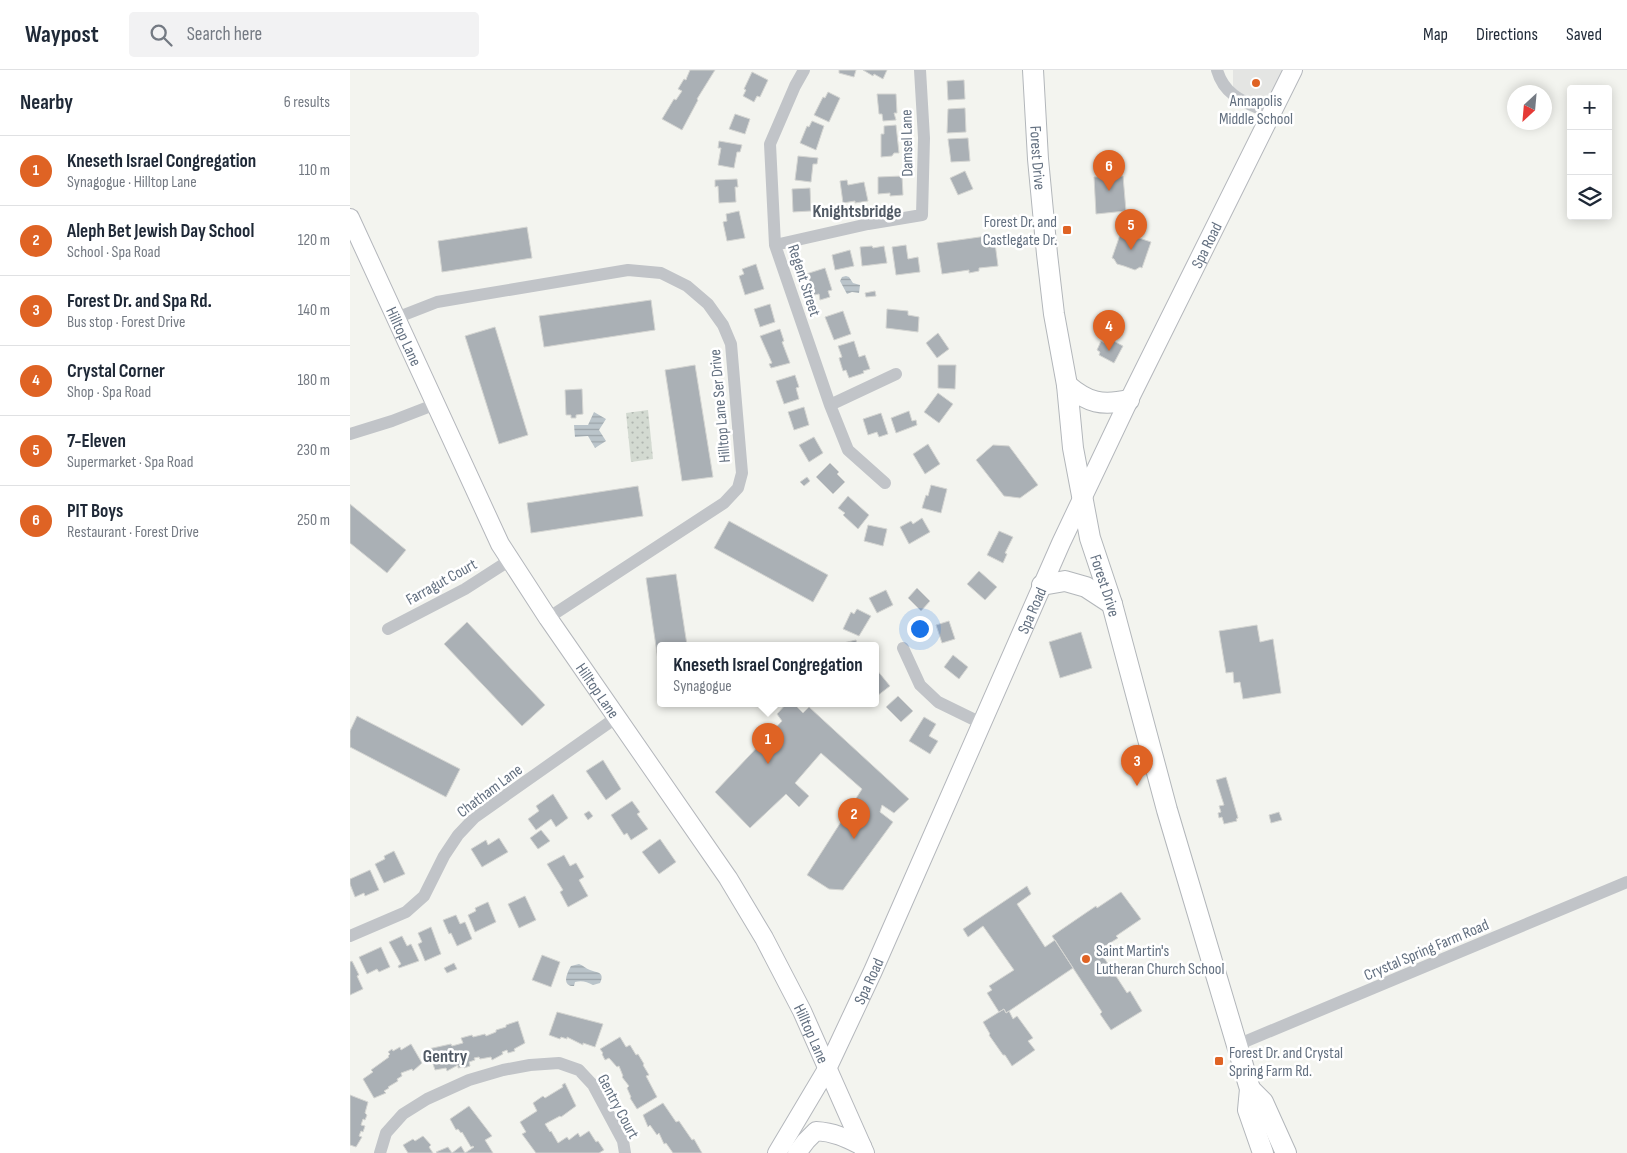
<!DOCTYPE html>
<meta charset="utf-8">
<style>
body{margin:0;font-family:"Sofia Sans Condensed",sans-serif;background:#f2f2f3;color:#1f2937}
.controls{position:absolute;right:15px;top:15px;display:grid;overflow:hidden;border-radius:5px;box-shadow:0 2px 12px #0003}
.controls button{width:45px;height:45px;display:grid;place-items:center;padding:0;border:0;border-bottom:1px solid #e0e1e3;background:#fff;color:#1f2937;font:25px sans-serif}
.compass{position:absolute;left:1157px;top:15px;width:45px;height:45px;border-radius:50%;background:#fff;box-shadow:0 2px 12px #0003;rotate:206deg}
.you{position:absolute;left:569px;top:558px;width:18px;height:18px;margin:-12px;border:4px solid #fff;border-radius:50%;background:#1a73e8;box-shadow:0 0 0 8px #1a73e833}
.badge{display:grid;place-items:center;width:32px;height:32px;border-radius:50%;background:#df6324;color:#fff;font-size:16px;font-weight:700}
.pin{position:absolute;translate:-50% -41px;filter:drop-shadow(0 1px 2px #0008)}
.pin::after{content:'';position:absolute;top:26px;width:18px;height:15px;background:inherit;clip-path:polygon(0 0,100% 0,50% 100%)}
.popup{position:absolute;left:307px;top:572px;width:222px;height:65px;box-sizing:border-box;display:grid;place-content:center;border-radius:5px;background:#fff;filter:drop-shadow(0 1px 4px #0005);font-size:16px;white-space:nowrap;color:#747a83}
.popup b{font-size:19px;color:#1f2937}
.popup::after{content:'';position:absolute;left:50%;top:100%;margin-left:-10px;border:10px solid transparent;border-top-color:#fff}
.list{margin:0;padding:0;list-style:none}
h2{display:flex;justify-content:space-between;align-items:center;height:65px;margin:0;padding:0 20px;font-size:21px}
h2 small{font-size:16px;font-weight:400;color:#747a83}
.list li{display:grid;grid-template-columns:32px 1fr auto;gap:15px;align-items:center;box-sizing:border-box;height:70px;padding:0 20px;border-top:1px solid #e0e1e3}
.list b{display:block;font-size:19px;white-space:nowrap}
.list p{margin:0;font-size:16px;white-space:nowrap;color:#747a83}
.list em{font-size:16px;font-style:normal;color:#747a83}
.icon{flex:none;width:28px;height:28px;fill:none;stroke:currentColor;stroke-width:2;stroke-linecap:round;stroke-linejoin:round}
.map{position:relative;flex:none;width:1277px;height:1083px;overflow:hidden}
header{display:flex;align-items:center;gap:30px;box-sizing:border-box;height:70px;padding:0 25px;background:#fff;border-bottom:1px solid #e0e1e3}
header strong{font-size:24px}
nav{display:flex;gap:28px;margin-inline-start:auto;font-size:18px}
.search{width:350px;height:45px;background:#f2f2f3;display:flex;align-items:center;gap:12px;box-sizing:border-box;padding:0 18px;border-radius:5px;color:#747a83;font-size:19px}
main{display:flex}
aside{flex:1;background:#fff}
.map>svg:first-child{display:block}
</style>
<header>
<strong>Waypost</strong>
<div class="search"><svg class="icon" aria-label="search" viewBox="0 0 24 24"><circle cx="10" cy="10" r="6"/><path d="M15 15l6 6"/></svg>Search here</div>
<nav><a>Map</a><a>Directions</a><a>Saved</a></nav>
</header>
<main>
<aside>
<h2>Nearby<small>6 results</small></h2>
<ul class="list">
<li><span class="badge">1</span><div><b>Kneseth Israel Congregation</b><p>Synagogue · Hilltop Lane</p></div><em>110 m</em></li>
<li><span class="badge">2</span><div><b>Aleph Bet Jewish Day School</b><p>School · Spa Road</p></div><em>120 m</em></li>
<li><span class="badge">3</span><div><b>Forest Dr. and Spa Rd.</b><p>Bus stop · Forest Drive</p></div><em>140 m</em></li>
<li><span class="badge">4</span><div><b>Crystal Corner</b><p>Shop · Spa Road</p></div><em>180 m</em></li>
<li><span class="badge">5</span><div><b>7-Eleven</b><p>Supermarket · Spa Road</p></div><em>230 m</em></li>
<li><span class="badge">6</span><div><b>PIT Boys</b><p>Restaurant · Forest Drive</p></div><em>250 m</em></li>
</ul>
</aside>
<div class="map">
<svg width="1277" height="1083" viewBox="0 0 1277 1083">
<defs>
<pattern id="park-dots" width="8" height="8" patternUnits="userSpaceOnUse" patternTransform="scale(1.25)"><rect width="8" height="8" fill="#d3dad1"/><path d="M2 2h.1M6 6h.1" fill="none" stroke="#afb5af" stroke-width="1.8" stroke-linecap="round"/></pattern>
<pattern id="water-rules" width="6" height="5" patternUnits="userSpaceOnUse" patternTransform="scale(1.25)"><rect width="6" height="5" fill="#bac4ca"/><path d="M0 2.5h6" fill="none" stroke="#9ba4a9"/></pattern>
</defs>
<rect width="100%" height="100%" fill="#f3f4ef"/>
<path fill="#e4e5e3" d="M883 0H937L916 39 883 27Z"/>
<path fill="url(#park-dots)" d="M298 340 303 389 281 392 276 343Z"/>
<path fill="url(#water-rules)" d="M496 206 499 207 503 213 510 215 509 223 502 222 497 224 490 211 492 207Z
M244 342 256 349 249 360 256 371 245 378 238 366 225 367 224 355H238Z
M229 894C233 895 236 899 240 900 248 903 255 902 250 913L243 915C237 912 232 910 225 912L224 916C211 916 217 903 221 896Z"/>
<path fill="#aab0b5" stroke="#d4d5d2" d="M340 0H365L347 29 348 30 332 60 312 49 324 29 326 30 332 21 328 19 334 9 336 10 337 7Z
M489 0H506L504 7 489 3Z
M513 0H537L533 9 524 4 523 6Z
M402 2 418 10 410 27 407 26 404 32 393 26 396 20 394 19Z
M614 10 615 29 598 30 597 11Z
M478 22 490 28 479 52 464 45 473 27 475 28Z
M527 24H546L547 43H544L546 50 533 51 532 44H529Z
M615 38 616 62 597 63 598 39Z
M385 44 400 49 395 64 379 59Z
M462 51 474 56 466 80 450 73 457 56 459 57Z
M546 55 549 83H544L542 86 531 87V64H534V56Z
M618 68 620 91 601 92 598 69Z
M369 71 392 75 390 82H387L384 98 368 95 371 78H368Z
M448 86 468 88 467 94H463L461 112 445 110Z
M615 101 623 119 608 125 600 108Z
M552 106 553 125 540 126V123L528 124V107Z
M773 106 776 141 746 144 744 107Z
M387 109 388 117H385L386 132 369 133 368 116 365 117V110Z
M497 110 498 115 514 112 518 131 505 133V131L493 133 490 111Z
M460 118 461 141 443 142 442 119Z
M389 141 395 168 377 171 373 152 377 151 376 144Z
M177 157 182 188 92 202 88 171Z
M771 162 801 172 792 198 790 197 785 200 774 196 767 194 764 189 762 188Z
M644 165 648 196 629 198V201L619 203V200L592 204 587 173Z
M556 175 558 189 568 187 570 202 546 205 542 177Z
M522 176 523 178 534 176 537 193 512 196 510 177Z
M500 180 504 196 485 200 482 185Z
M406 194 414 219 395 225 389 206 394 204 392 199Z
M475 198 482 220 478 221 480 227 470 230 469 224 464 225 456 204Z
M525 221 526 226 516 227 515 223Z
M301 230 305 260 194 277 189 246Z
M420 234 425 252 410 257 404 239Z
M537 239 558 241V245L569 247 568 262 536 258Z
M493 241 501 264 484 270 475 247Z
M145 257 178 365 149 374 115 266Z
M430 259 434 271 432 272 440 293 421 298 419 294 422 293 410 266Z
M588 263 599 279 587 288 576 273Z
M758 268 773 276 764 293 749 285 750 282 747 280 751 271 755 273Z
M504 271 509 287 515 285 520 299 513 301 514 303 499 308 496 300 493 301 489 288 492 287 488 276Z
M345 295 363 407 332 411 315 300Z
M588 295H606L605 319 588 318Z
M445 305 449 317 446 318 449 329 434 334 426 311Z
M232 319 233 344 226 345V348H221V345H216L215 320Z
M588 323 603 334 589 353 574 342Z
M454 337 459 355 444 360 438 342Z
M559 341 562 351 566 350 567 355 546 363 541 348Z
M531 343 538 364 529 367 527 362 518 365 513 349Z
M464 367 473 383 459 392 449 375Z
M578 374 590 394 575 404 563 384Z
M643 375 659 376 688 415 670 428 654 426 626 390Z
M480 393 489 402 487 404 495 412 483 424 466 407Z
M457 407 460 411 454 416 450 412Z
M581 415 597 419 591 443 572 438 576 425 578 426Z
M288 416 293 446 181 463 177 433Z
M498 426 519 445 508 459 493 445 495 443 488 438Z
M0 434 56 480 37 503 0 473Z
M572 448 580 462 559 474 550 457 561 451 563 454Z
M379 451 478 505 463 532 364 478Z
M518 455 537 459 533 476 514 471Z
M649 461 663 467 655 483 657 484 653 493 637 485Z
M629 501 647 517 635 530 617 514Z
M326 504 337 575H310V604L296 508Z
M567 518 580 531 571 541 558 528Z
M536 520 543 535 527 543 519 528Z
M507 539 521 546 509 566 493 559 501 542 504 544Z
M599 551 605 569 592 573 586 555Z
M117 552 195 635 172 656 94 574Z
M907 555 910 572 923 569 931 623 893 629 890 612 884 613 883 602 876 603 869 561Z
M731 562 742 598 710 608 699 572Z
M506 570 507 575H489V574Z
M603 585 618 597 609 609 594 597Z
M526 599 540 616 527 626 526 624Z
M548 626 563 641 551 652 536 637Z
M437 633H443L453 643 459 637 559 729 544 743 532 735 530 742 543 752 493 820 479 819 457 805 512 719 471 683 445 713 459 726 449 737 436 724 400 758 365 722 432 651 427 644Z
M7 646 110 699 96 727 0 677V661Z
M574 647 586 654 579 666 588 671 580 684 559 671Z
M253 690 271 719 256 730 236 701Z
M876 707 888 748 886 749 887 751 874 754 872 747 869 748 868 743 871 742 869 736 874 735 866 710Z
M203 724 218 748 206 757 201 749 186 760 178 749 189 741 186 736Z
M282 731 290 742 287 744 298 759 281 770 277 763 274 765 261 745Z
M239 741 243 746 238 750 234 744Z
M929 742 932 750 921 753 919 745Z
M191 760 200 771 188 779 180 768Z
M149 768 158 782 132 797 121 779 136 770 138 775Z
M310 769 326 792 309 804 292 782Z
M44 781 55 804 34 813 25 794 35 789 34 786Z
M214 785 220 796 226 793 234 807 229 810 238 826 218 837 210 822 213 820 197 794Z
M20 800 29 820 15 826 14 823 5 827 0 814V809Z
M677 816 681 824 667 834 695 877 705 870 723 898 656 943 654 939 649 942 637 923 642 920 639 916 664 900 633 856 618 867 613 859Z
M771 822 791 849 766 866 768 868 749 880 777 923 780 921 792 941 761 960 750 944 752 942 702 866 746 836 747 838Z
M175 826 186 850 169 858 158 834Z
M138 832 146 852 125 862 118 845 126 841 125 838Z
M106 845 110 854 115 852 122 869 107 876 101 863 99 864 93 850Z
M81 857 91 884 75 891 68 874 72 872 68 863Z
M52 866 57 876 61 874 69 891 49 898 48 896 51 894 39 872Z
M31 877 40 897 29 902 27 899 17 904 9 887Z
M192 885 210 892 201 917 182 910Z
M2 891 9 905 7 906 13 919 0 925V892Z
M104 893 107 899 97 903 94 898Z
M654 939 656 943 659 941 663 949 667 946 683 968 678 971 685 980 662 996 655 985H653L639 965 640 964 633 952Z
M207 942 253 954 245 977 233 973V975L217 967V969L211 967 210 969 199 965Z
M168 951 175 973 164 979 165 981 158 983 157 980 152 982 153 984 142 990 141 987 130 989 129 987 124 988 125 990 119 992 120 996 114 998V997L108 998V995L97 1001 96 998 85 1000 78 979 101 974 102 976 113 973 111 968 122 965 123 967 135 964 136 966 146 962V960L156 957V955Z
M270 967 276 977 280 975 286 985 288 984 294 994 293 995 299 1005 296 1006 307 1027 287 1039 280 1028 281 1027 277 1018 279 1016 272 1007 273 1006 269 996 267 997 259 988 255 990 252 984 253 983 250 979Z
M61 974 72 993 63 1001 62 999 51 1003 52 1006 47 1009 48 1011 38 1017 39 1018 34 1021 36 1023 24 1028 13 1009 23 1002 21 1000 39 987 38 986 40 984 38 982 42 979 43 981 50 977 51 980Z
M215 1013 226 1036 211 1047 210 1046 195 1054 200 1062 201 1061 208 1073 217 1067 219 1070 228 1063 230 1067 239 1061 246 1072 248 1071 254 1080 249 1083H186L172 1064 176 1062 170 1052 187 1041 183 1033 193 1026 195 1028 213 1017 212 1015Z
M0 1025 18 1032 15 1043 17 1045 15 1050 13 1049 11 1055 15 1056 13 1062 11 1061 9 1066 12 1067 6 1077 0 1075Z
M313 1033 326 1052 329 1051 342 1070 344 1069 352 1083H323L316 1073 314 1074 309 1063 307 1065 300 1055 298 1057 293 1045Z
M119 1036 142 1066 135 1070 143 1083H102L111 1076 115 1083 124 1077 123 1076 121 1077 112 1062 111 1063 108 1059 106 1060 100 1049Z
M73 1066 81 1075 79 1077 83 1083H58L53 1075 63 1069 65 1071Z
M98 1077 102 1083H87L86 1082Z"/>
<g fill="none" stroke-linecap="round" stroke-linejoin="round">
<defs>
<g id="secondary">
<path id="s1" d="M0 148 150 474 198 548 378 808 414 868 452 941 515 1083"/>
<path id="s2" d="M427 1083 477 999 523 901 711 473 779 330 943 0"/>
<path d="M447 1083 456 1071 466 1061C484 1062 496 1068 512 1076"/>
</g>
<g id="primary">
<path id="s3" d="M683 0 688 89 697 184 704 244 717 315 723 378 740 468 762 534 817 740 900 1019 898 1040 913 1083"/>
<path d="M717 315C738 333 752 336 779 330"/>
<path d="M692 515 715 511 736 517 762 534"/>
<path d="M900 1019 913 1032 936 1083"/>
</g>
</defs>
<use href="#secondary" stroke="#b4b7bc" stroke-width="20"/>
<use href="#primary" stroke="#b2b6ba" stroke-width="22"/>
<path stroke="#c1c4c8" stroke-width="12" d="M454 0 445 16 420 74 425 175 480 335 498 380 535 413
M867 0C875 28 898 33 921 44
M425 175 518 154 572 145 574 68 570 0
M46 248 87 232 278 200 311 203 337 216 358 234 373 255 381 274 392 403 388 418 374 433 198 548
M480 335 546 304
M0 364 42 351 86 334
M38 559 115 519 160 490
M553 578 570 615 588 632 631 653
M0 866 56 842 74 826 94 786 108 765 125 747 267 647
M887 975 1277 812
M30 1083 36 1063 53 1044 77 1029 119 1010 153 1000 180 995 209 993 229 1000 243 1015 273 1071 275 1083"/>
<use href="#secondary" stroke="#fff" stroke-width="18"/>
<use href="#primary" stroke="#fff" stroke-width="20"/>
</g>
<g fill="#df6324" stroke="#fff" stroke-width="2">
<circle cx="906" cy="13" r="5"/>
<rect x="712" y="155" width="10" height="10" rx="2.5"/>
<circle cx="736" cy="889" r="5"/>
<rect x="864" y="986" width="10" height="10" rx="2.5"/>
</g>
<g text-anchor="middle" stroke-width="5" stroke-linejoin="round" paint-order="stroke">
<g font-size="16" fill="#637080" stroke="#fff" text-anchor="start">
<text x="906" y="36" text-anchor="middle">Annapolis<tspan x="906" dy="18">Middle School</tspan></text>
<text x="707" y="157" text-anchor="end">Forest Dr. and<tspan x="707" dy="18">Castlegate Dr.</tspan></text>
<text x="746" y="886">Saint Martin's<tspan x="746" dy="18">Lutheran Church School</tspan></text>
<text x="879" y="988">Forest Dr. and Crystal<tspan x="879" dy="18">Spring Farm Rd.</tspan></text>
</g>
<g font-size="16" fill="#637080" stroke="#fff">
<text transform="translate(556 73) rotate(-91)" y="6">Damsel Lane</text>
<text dy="6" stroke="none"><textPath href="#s3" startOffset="88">Forest Drive</textPath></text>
<text dy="6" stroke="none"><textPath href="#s2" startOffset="1005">Spa Road</textPath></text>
<text transform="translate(455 210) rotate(72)" y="6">Regent Street</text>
<text dy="6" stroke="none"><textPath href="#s1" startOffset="130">Hilltop Lane</textPath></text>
<text transform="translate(369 336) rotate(-95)" y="6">Hilltop Lane Ser Drive</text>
<text transform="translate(91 511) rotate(-29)" y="6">Farragut Court</text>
<text dy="6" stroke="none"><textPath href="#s3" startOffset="522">Forest Drive</textPath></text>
<text dy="6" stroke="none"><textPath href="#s2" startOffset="600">Spa Road</textPath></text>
<text dy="6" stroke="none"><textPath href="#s1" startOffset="535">Hilltop Lane</textPath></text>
<text transform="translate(139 720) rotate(-37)" y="6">Chatham Lane</text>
<text transform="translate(1076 879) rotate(-23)" y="6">Crystal Spring Farm Road</text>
<text dy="6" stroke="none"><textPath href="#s2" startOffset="195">Spa Road</textPath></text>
<text dy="6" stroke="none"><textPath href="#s1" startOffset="940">Hilltop Lane</textPath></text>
<text transform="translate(269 1036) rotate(62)" y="6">Gentry Court</text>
</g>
<g font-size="18" font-weight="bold" fill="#515a65" stroke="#fff">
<text x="507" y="147">Knightsbridge</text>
<text x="95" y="992">Gentry</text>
</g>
</g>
</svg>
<div class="controls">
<button>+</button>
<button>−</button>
<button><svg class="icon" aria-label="layers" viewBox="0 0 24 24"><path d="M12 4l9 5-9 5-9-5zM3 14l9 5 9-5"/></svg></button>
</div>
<svg class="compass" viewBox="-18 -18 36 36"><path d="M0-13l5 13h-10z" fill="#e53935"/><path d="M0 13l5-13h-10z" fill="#747a83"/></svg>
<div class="you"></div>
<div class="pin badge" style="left:418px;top:694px">1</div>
<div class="popup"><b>Kneseth Israel Congregation</b>Synagogue</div>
<div class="pin badge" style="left:504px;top:769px">2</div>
<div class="pin badge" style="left:787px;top:716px">3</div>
<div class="pin badge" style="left:759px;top:281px">4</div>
<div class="pin badge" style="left:781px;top:180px">5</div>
<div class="pin badge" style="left:759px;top:121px">6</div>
</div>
</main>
